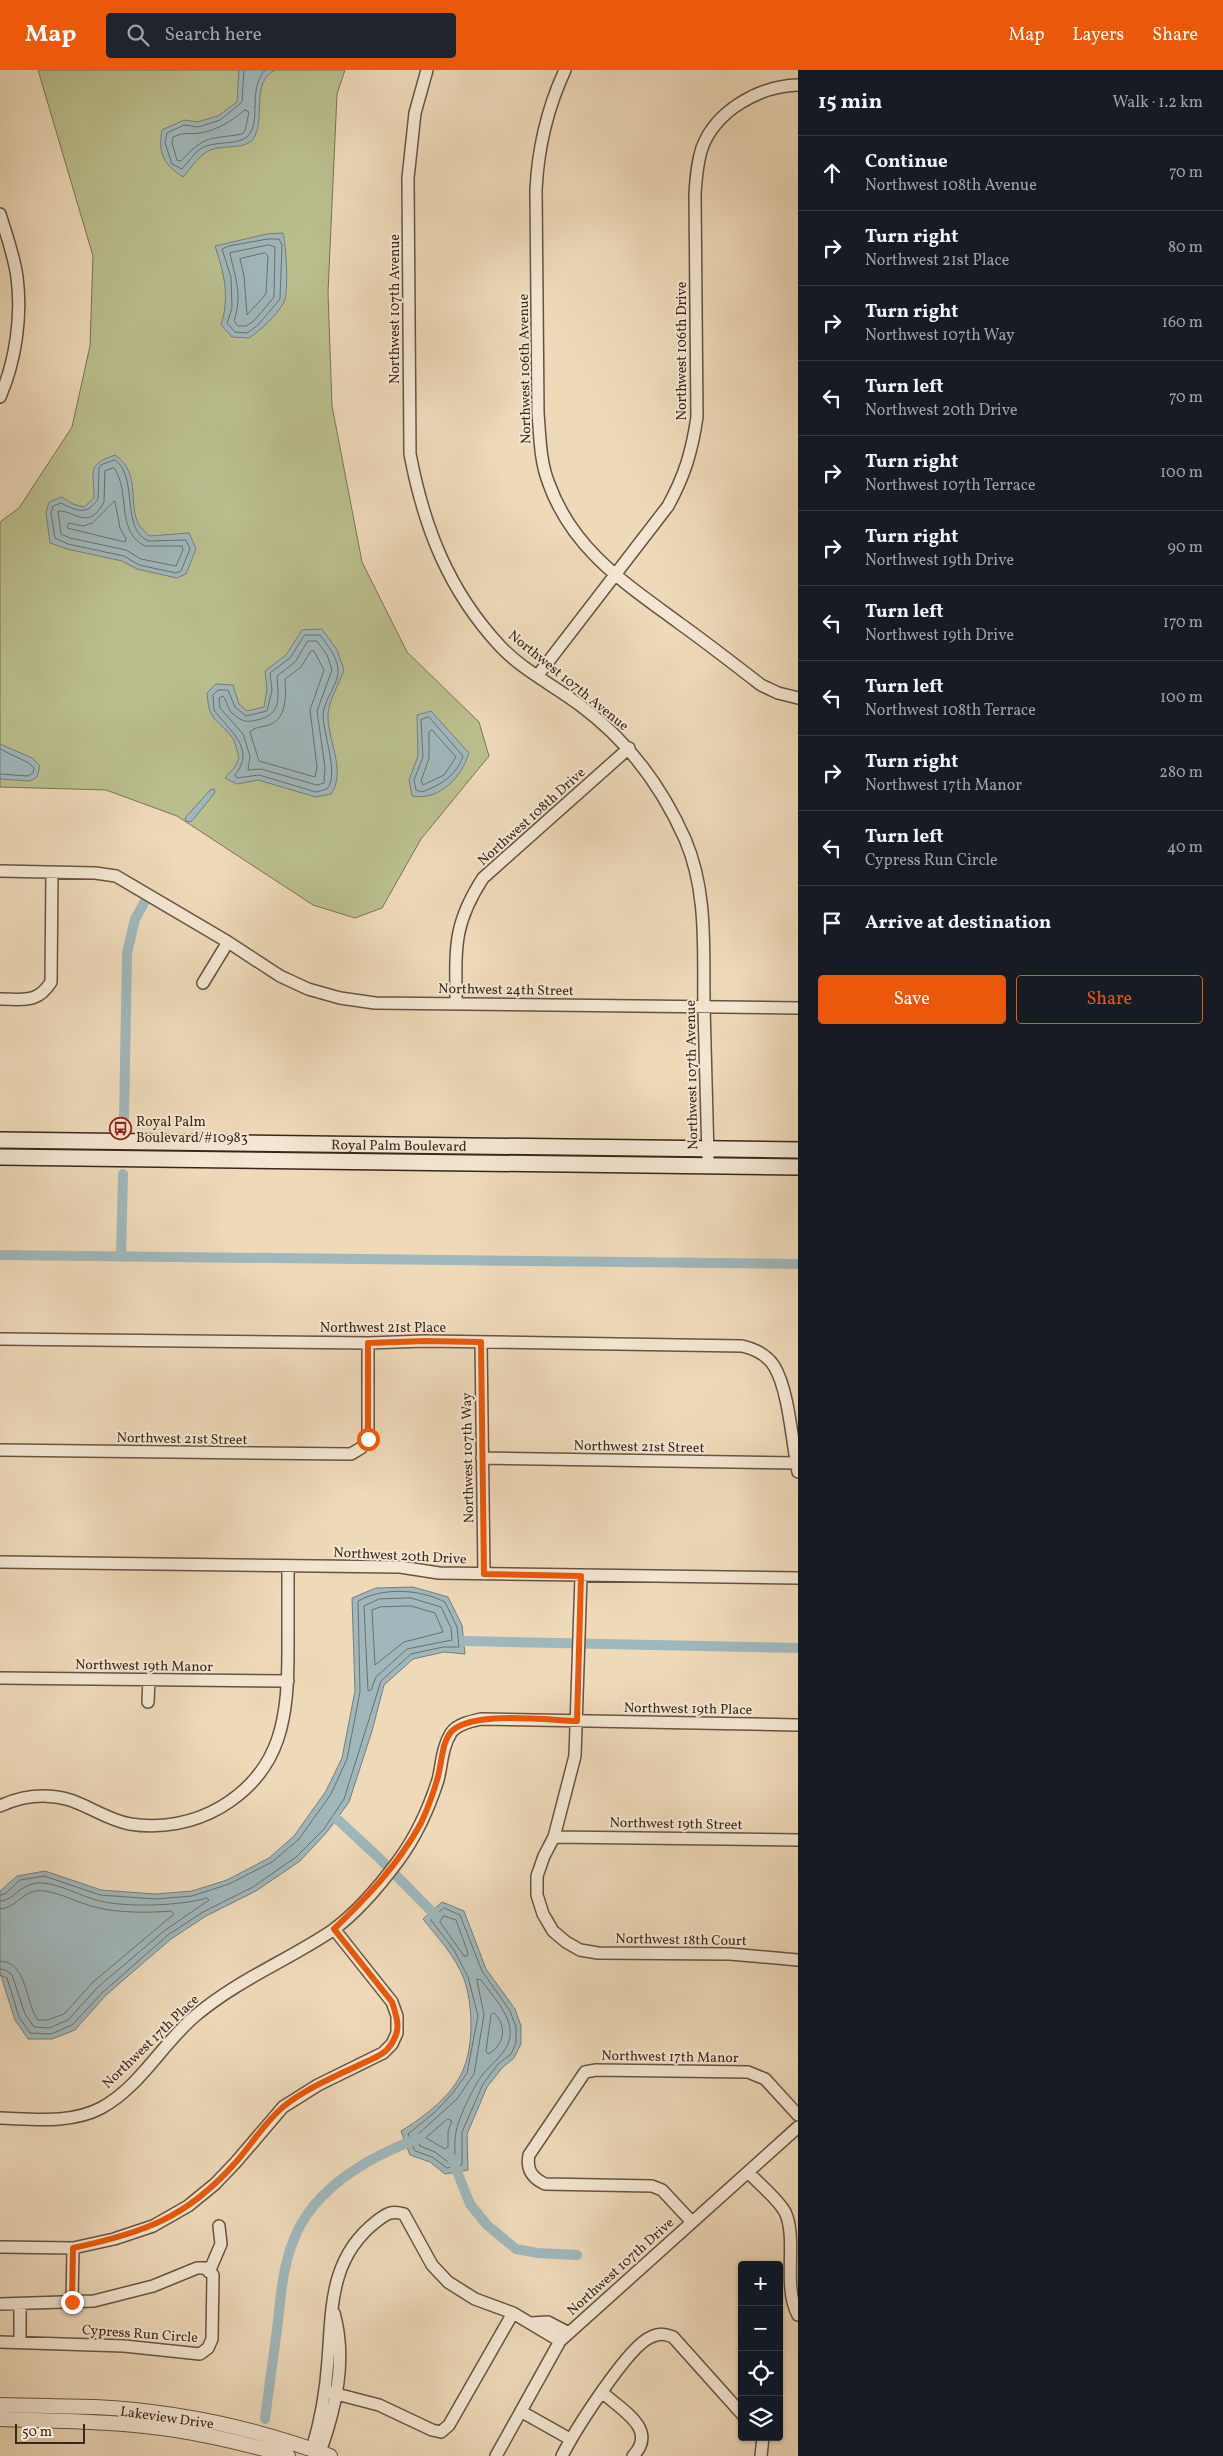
<!DOCTYPE html>
<meta charset="utf-8">
<style>
body{margin:0;font-family:Vollkorn,serif;background:#20242c;color:#f1f3f6}
.controls{position:absolute;right:15px;bottom:15px;display:grid;overflow:hidden;border-radius:5px;box-shadow:0 1px 4px #0004}
.controls button{width:45px;height:45px;display:grid;place-items:center;padding:0;border:0;border-bottom:1px solid #363941;background:#171b24;color:#f1f3f6;font:25px sans-serif}
.scale{position:absolute;left:15px;bottom:12px;width:70px;box-sizing:border-box;padding-left:5px;border:2px solid #39271b;border-top:0;font-size:14px;line-height:18px;white-space:nowrap;color:#39271b;-webkit-text-stroke:4px #f4e6d2;paint-order:stroke}
.stop{position:absolute;width:15px;height:15px;margin:-11px;border:4px solid #ea580c;border-radius:50%;background:#fff}
.stop.end{background:#ea580c;border-color:#fff;box-shadow:0 1px 5px #0008}
.list{margin:0;padding:0;list-style:none}
h2{display:flex;justify-content:space-between;align-items:center;height:65px;margin:0;padding:0 20px;font-size:21px}
h2 small{font-size:16px;font-weight:400;color:#9ea1a6}
.list li{display:grid;grid-template-columns:32px 1fr auto;gap:15px;align-items:center;box-sizing:border-box;height:75px;padding:0 20px;border-top:1px solid #363941}
.list b{display:block;font-size:19px;white-space:nowrap}
.list p{margin:0;font-size:16px;white-space:nowrap;color:#9ea1a6}
.list em{font-size:16px;font-style:normal;color:#9ea1a6}
.actions{display:flex;gap:10px;padding:15px 20px}
.actions a{flex:1;padding:11px 0;border:1px solid #ea580c;border-radius:5px;text-align:center;font-size:18px;color:#ea580c}
.actions .main{background:#ea580c;color:#fff}
.icon{flex:none;width:28px;height:28px;fill:none;stroke:currentColor;stroke-width:2;stroke-linecap:round;stroke-linejoin:round}
.map{position:relative;flex:none;width:798px;height:2386px;overflow:hidden}
header{display:flex;align-items:center;gap:30px;box-sizing:border-box;height:70px;padding:0 25px;background:#ea580c;color:#fff}
header strong{font-size:24px}
nav{display:flex;gap:28px;margin-inline-start:auto;font-size:18px}
.search{width:350px;height:45px;background:#20242c;display:flex;align-items:center;gap:12px;box-sizing:border-box;padding:0 18px;border-radius:5px;color:#9ea1a6;font-size:19px}
main{display:flex}
aside{flex:1;background:#171b24}
.map>svg:first-child{display:block}
</style>
<header>
<strong>Map</strong>
<div class="search"><svg class="icon" aria-label="search" viewBox="0 0 24 24"><circle cx="10" cy="10" r="6"/><path d="M15 15l6 6"/></svg>Search here</div>
<nav><a>Map</a><a>Layers</a><a>Share</a></nav>
</header>
<main>
<div class="map">
<svg width="798" height="2386" viewBox="0 0 798 2386">
<rect width="100%" height="100%" fill="#eed9b9"/>
<filter id="stains"><feTurbulence type="fractalNoise" baseFrequency=".004" numOctaves="4"/><feColorMatrix values="0 0 0 0 .2 0 0 0 0 .09 0 0 0 0 .02 0 0 0 .5 -.17"/></filter>
<radialGradient id="worn" r=".72"><stop offset=".6" stop-color="#630" stop-opacity="0"/><stop offset="1" stop-color="#630" stop-opacity=".3"/></radialGradient>
<path fill="#bbbf8e" stroke="#7a7354" d="M38 0H345L337 24 328 223 332 336 362 492 407 582 479 652 489 686 421 769 382 838 355 848 313 835 177 746 106 720 0 717V452L19 438 72 357 90 276 93 186Z"/>
<path fill="#a0b7bb" stroke="#777d7b" d="M239 0H275C251 13 265 43 255 66 249 80 226 75 213 79 200 83 192 97 183 107 163 94 158 83 162 60L184 50 197 52 218 46 237 32Z
M283 163C286 174 289 223 284 232 277 245 261 260 249 268L232 267 221 255C230 226 224 203 215 176L267 164Z
M115 385C141 403 128 431 138 453 140 458 146 462 149 466L189 463 196 479 186 504 177 508 137 499 122 491 67 479 50 473 46 443 49 432 62 427 73 434 84 437 94 428C94 400 86 395 115 385Z
M322 559 337 580 344 600C339 614 329 630 328 644 327 670 347 701 331 724L316 727 258 710 237 714 225 708 235 697 239 688C237 682 236 671 231 666 215 647 209 651 207 623L216 614 233 615 239 634 247 641 264 637 267 619 265 601 286 585 302 560Z
M431 641 469 683C461 708 439 731 412 726L409 710 418 686 417 645Z
M0 674 32 688 40 696 37 707 30 711 0 709Z
M214 719 215 722 213 725 192 751 187 752 185 748 210 720Z
M413 1517 448 1527 462 1555 465 1584 444 1582 413 1589 384 1615 372 1661 349 1732 327 1762 300 1791 256 1821 206 1846 171 1869 106 1925 75 1960 52 1969H28L15 1950 0 1903V1821L17 1806 45 1801 101 1820 155 1824 192 1821 227 1810 269 1788 294 1766 326 1721 342 1688 355 1621 352 1528 376 1518Z
M442 1832 464 1841 486 1899 515 1939 521 1956V1974L514 1988 502 1998 487 2017 467 2064 468 2100 445 2104 430 2092 410 2085 401 2061C424 2047 453 2025 463 2000 474 1975 473 1934 464 1909 456 1887 438 1868 423 1849Z"/>
<g fill="none" stroke-linecap="round" stroke-linejoin="round">
<path stroke="#6c6f6b" stroke-width="1" d="M244 0 242 32 220 50 198 57 184 55 167 63 165 73 172 94 182 99C188 93 193 84 200 79 213 70 239 76 248 66 262 51 247 20 265 0
M245 40 249 42 245 61 242 64C208 70 206 64 181 91L177 90 172 73 173 67C187 61 188 65 200 63 218 60 231 51 245 40Z
M268 169H279L282 175 280 229 258 255 247 263 235 262 227 253 232 238 231 207 222 179 229 176Z
M269 175 275 177 274 227 254 251 246 256H238L234 251C243 223 235 209 230 183Z
M265 183 268 186 266 224 247 245 244 206 240 189Z
M115 390C139 406 120 461 149 471L186 470 190 479 181 501 176 503 139 495 124 486 68 474 55 468 51 443 53 436 61 433C76 441 87 446 98 429L99 398 101 395Z
M114 398C131 421 115 461 145 476H182L183 480 176 496 141 489 126 480 70 468 61 464 58 441C75 440 88 462 104 432L105 401Z
M115 431 120 458 126 469 125 472 67 458 69 453 83 456 92 453Z
M305 565H320C327 575 337 586 338 599 340 613 322 631 323 647 324 665 339 706 327 719L316 722 259 705 237 708 235 705C257 678 228 660 214 640L213 625 218 620H228L235 637 246 646 267 641 272 620 270 603 290 588Z
M308 571H317L327 585 332 600 317 641 325 697 324 713 317 715 261 699 248 700 250 686 243 664 220 638 219 628 223 626C227 631 227 638 232 643 241 651 246 653 257 650 283 644 278 627 277 606L295 592Z
M311 581H314L324 600 310 640 317 697 315 707 259 691 250 662C255 657 262 657 269 655 287 649 286 625 285 609L301 597Z
M429 647 463 686C457 705 441 715 422 722L416 720 414 710 423 687 421 650Z
M432 660 456 687 444 705 423 715 421 711 429 688V662Z
M0 679 29 693 34 698 33 703 28 706 0 704
M411 1528 441 1537 451 1558 452 1570 407 1579 376 1607 371 1620 368 1621 364 1536 379 1529Z
M411 1536 435 1543 443 1562 404 1572 375 1595 372 1540 380 1537Z
M0 1825 5 1824 20 1810 44 1806 100 1825 155 1829 192 1826 229 1814 272 1792 299 1769 331 1724 347 1689 360 1622 358 1531C384 1517 419 1519 445 1532L457 1557 459 1577H443L411 1584 381 1611 344 1729 324 1759 296 1787 253 1817 203 1842 168 1865 103 1922 72 1955 51 1964 30 1963 19 1947 7 1908 0 1905
M0 1831C15 1831 20 1811 44 1813 61 1815 79 1825 96 1830 123 1838 180 1836 207 1828L209 1830 164 1861 98 1917 68 1950 49 1958 34 1957 25 1944 12 1905 6 1900 0 1899
M444 1838 460 1845 482 1901 510 1941 516 1957V1973L511 1984 498 1994 483 2014 462 2062V2095L447 2098 432 2087 415 2081 408 2064 435 2042 452 2024 467 2003 478 1946 468 1907 454 1880 431 1850Z
M0 1839C18 1838 23 1818 44 1821 61 1823 78 1833 95 1837 116 1843 149 1843 171 1841L174 1844 93 1912 64 1944 48 1950H38C25 1933 28 1892 0 1891
M444 1846 456 1850 468 1883 467 1886H464L440 1852Z
M477 1909 481 1910C491 1924 508 1941 510 1959 513 1983 487 1994 477 2013 470 2025 458 2049 456 2062 454 2071 455 2081 455 2090L448 2092 435 2082 420 2076 416 2066 457 2029 474 2004 484 1945Z
M494 1943C508 1956 504 1976 488 1984L486 1981 491 1945Z
M448 2049 452 2051 448 2061V2077L445 2079 426 2068Z"/>
<path stroke="#a0b7bb" stroke-width="10" d="M124 1048 127 883 135 849 144 833
M0 1185 798 1194
M121 1187 123 1104
M464 1571 798 1578
M337 1749 378 1787 436 1846
M452 2089 470 2134 487 2155 516 2179 538 2183 577 2185
M265 2349C269 2317 274 2284 278 2251 281 2223 283 2196 294 2169 314 2118 369 2087 417 2069"/>
<defs>
<path id="minor" d="M427 0 415 43 408 108 410 384C424 457 448 520 500 576 522 600 555 616 581 636 628 671 661 715 685 769 708 822 703 880 704 937 705 987 707 1037 708 1087
M565 0C547 39 538 77 536 120L538 343C540 367 540 392 549 414 573 480 625 513 679 553 707 573 734 594 761 615L778 623 798 628
M0 144C6 164 14 185 17 207 22 246 16 290 0 327
M538 605 668 436C685 405 692 381 697 347L695 124C696 108 697 93 702 78 716 40 760 16 798 15
M0 801 95 803 116 806 228 872 280 906 308 919 340 928 375 933 798 938
M203 913 228 872
M0 929C23 929 37 934 51 912L52 802
M456 933C456 879 452 856 483 808L629 678
M0 1269 368 1273 425 1271 742 1276C755 1279 767 1285 774 1296 789 1320 792 1373 798 1402
M481 1272 484 1504
M0 1380 351 1384 361 1378 368 1369V1273
M482 1388 796 1393
M0 1492 400 1497 439 1503 798 1508
M581 1506 575 1686 554 1767 544 1786 537 1806V1825L543 1844 553 1861 566 1872 580 1880 598 1883 730 1884 798 1890
M0 1608 288 1611
M148 1632 149 1610
M0 1736C22 1726 46 1723 70 1730 91 1737 108 1750 130 1754 161 1759 194 1753 221 1737 283 1700 288 1645 288 1579 288 1551 288 1524 288 1496
M554 1767 798 1770
M0 2048C33 2049 71 2054 101 2038 140 2017 162 1974 195 1946 239 1909 287 1891 333 1860 356 1843 381 1814 398 1791 415 1768 429 1738 438 1710 442 1694 442 1677 451 1663 457 1654 472 1651 481 1649L798 1655
M748 2102C760 2115 777 2128 785 2142 798 2169 782 2216 798 2245
M691 2151 662 2120 652 2116 545 2114C532 2108 526 2100 529 2085L585 2002 596 2000 748 2002 765 2009 798 2045
M0 2177 73 2178 114 2169 153 2156 188 2136 215 2114 236 2092 283 2037 318 2015 383 1983 392 1974 397 1963V1946L392 1932 334 1859
M209 2202 221 2174 219 2156
M72 2232 73 2178
M0 2234 94 2231 153 2216 197 2198H205L213 2205 212 2269 208 2278 200 2284 124 2276 0 2272
M20 2234V2272
M531 2253 548 2252 569 2263
M325 2321 379 2335 432 2360 441 2362 449 2355 513 2243
M602 2322C621 2340 659 2359 633 2386
M522 2342 570 2369
M312 2379C321 2350 326 2320 328 2290 332 2236 330 2187 377 2151 386 2144 391 2140 404 2144L432 2195 448 2212 475 2229 513 2243 560 2271
M320 2382C336 2338 347 2289 334 2243
M496 2386 560 2271 798 2057
M562 2386C574 2362 628 2276 651 2267 660 2263 665 2264 673 2267L742 2344
M761 2386 763 2367"/>
<path id="tertiary" d="M0 2335C32 2336 64 2336 95 2337 175 2341 255 2358 330 2386
M0 2349C59 2351 118 2351 176 2360 214 2366 251 2375 288 2386"/>
<g id="secondary">
<path id="s1" d="M0 1070 798 1080"/>
<path d="M0 1087 798 1097"/>
</g>
</defs>
<use href="#minor" stroke="#665442" stroke-width="14"/>
<use href="#tertiary" stroke="#665442" stroke-width="16"/>
<use href="#secondary" stroke="#39271b" stroke-width="18"/>
<use href="#minor" stroke="#f4e6d2" stroke-width="11"/>
<use href="#tertiary" stroke="#f4e6d2" stroke-width="14"/>
<use href="#secondary" stroke="#f4e6d2" stroke-width="15"/>
</g>
<g fill="none" stroke-linecap="round" stroke-linejoin="round">
<path stroke="#ea580c" stroke-width="6" d="M72 2232 73 2178C143 2163 187 2148 236 2092 252 2074 265 2052 283 2037 305 2019 334 2007 359 1995 367 1991 376 1988 383 1983 389 1979 393 1972 396 1965 400 1954 395 1942 392 1932L334 1859C368 1826 398 1795 421 1753 427 1740 433 1724 437 1710 442 1696 441 1670 453 1660 476 1641 547 1650 577 1651L581 1506 484 1504 481 1272 425 1271 368 1273V1369"/>
</g>
<defs>
<symbol id="bus-ring" viewBox="-11 -11 22 22"><circle r="9.5" fill="#f4e6d2" stroke="#8f2418" stroke-width="1.5"/><path d="M-5-6H5V4H4V6H2V4H-2V6H-4V4H-5ZM-3.5-4V0h7V-4ZM-3.5 1.2v1.5H-2V1.2ZM2 1.2v1.5H3.5V1.2Z" fill="#8f2418"/></symbol>
</defs>
<g fill-rule="evenodd">
<use href="#bus-ring" x="108" y="1046" width="25" height="25"/>
</g>
<g text-anchor="middle" stroke-width="4" stroke-linejoin="round" paint-order="stroke">
<g font-size="14" fill="#39271b" stroke="#f4e6d2">
<text transform="translate(394 239) rotate(-90)" y="5">Northwest 107th Avenue</text>
<text transform="translate(681 281) rotate(-90)" y="5">Northwest 106th Drive</text>
<text transform="translate(524 299) rotate(-91)" y="5">Northwest 106th Avenue</text>
<text transform="translate(569 610) rotate(39)" y="5">Northwest 107th Avenue</text>
<text transform="translate(531 746) rotate(-42)" y="5">Northwest 108th Drive</text>
<text transform="translate(506 919) rotate(1)" y="5">Northwest 24th Street</text>
<text transform="translate(691 1005) rotate(-91)" y="5">Northwest 107th Avenue</text>
<text dy="5" stroke="none"><textPath href="#s1" startOffset="399">Royal Palm Boulevard</textPath></text>
<text x="383" y="1262">Northwest 21st Place</text>
<text transform="translate(182 1368) rotate(1)" y="5">Northwest 21st Street</text>
<text transform="translate(639 1376) rotate(1)" y="5">Northwest 21st Street</text>
<text transform="translate(467 1388) rotate(-91)" y="5">Northwest 107th Way</text>
<text transform="translate(400 1485) rotate(3)" y="5">Northwest 20th Drive</text>
<text transform="translate(144 1595) rotate(1)" y="5">Northwest 19th Manor</text>
<text transform="translate(688 1638) rotate(1)" y="5">Northwest 19th Place</text>
<text transform="translate(676 1753) rotate(1)" y="5">Northwest 19th Street</text>
<text transform="translate(681 1869) rotate(1)" y="5">Northwest 18th Court</text>
<text transform="translate(150 1971) rotate(-44)" y="5">Northwest 17th Place</text>
<text transform="translate(670 1986) rotate(1)" y="5">Northwest 17th Manor</text>
<text transform="translate(620 2196) rotate(-42)" y="5">Northwest 107th Drive</text>
<text transform="translate(140 2263) rotate(4)" y="5">Cypress Run Circle</text>
<text transform="translate(167 2347) rotate(8)" y="5">Lakeview Drive</text>
</g>
<g font-size="14" fill="#39271b" stroke="#f4e6d2" text-anchor="start">
<text x="136" y="1056">Royal Palm<tspan x="136" dy="16">Boulevard/#10983</tspan></text>
</g>
</g>
<rect width="100%" height="100%" filter="url(#stains)"/>
<rect width="100%" height="100%" fill="url(#worn)"/>
</svg>
<div class="controls">
<button>+</button>
<button>−</button>
<button><svg class="icon" aria-label="locate" viewBox="0 0 24 24"><circle cx="12" cy="12" r="6"/><path d="M12 2v4M12 18v4M2 12h4M18 12h4"/></svg></button>
<button><svg class="icon" aria-label="layers" viewBox="0 0 24 24"><path d="M12 4l9 5-9 5-9-5zM3 14l9 5 9-5"/></svg></button>
</div>
<div class="scale">50 m</div>
<div class="stop" style="left:368px;top:1369px"></div>
<div class="stop end" style="left:72px;top:2232px"></div>
</div>
<aside>
<h2>15 min<small>Walk · 1.2 km</small></h2>
<ul class="list">
<li><svg class="icon" aria-label="ahead" viewBox="0 0 24 24"><path d="M12 20V5M6 11l6-6 6 6"/></svg><div><b>Continue</b><p>Northwest 108th Avenue</p></div><em>70 m</em></li>
<li><svg class="icon" aria-label="right" viewBox="0 0 24 24"><path d="M7 20v-9h11M14 6l5 5-5 5"/></svg><div><b>Turn right</b><p>Northwest 21st Place</p></div><em>80 m</em></li>
<li><svg class="icon" aria-label="right" viewBox="0 0 24 24"><path d="M7 20v-9h11M14 6l5 5-5 5"/></svg><div><b>Turn right</b><p>Northwest 107th Way</p></div><em>160 m</em></li>
<li><svg class="icon" aria-label="left" viewBox="0 0 24 24"><path d="M17 20v-9H6M10 6l-5 5 5 5"/></svg><div><b>Turn left</b><p>Northwest 20th Drive</p></div><em>70 m</em></li>
<li><svg class="icon" aria-label="right" viewBox="0 0 24 24"><path d="M7 20v-9h11M14 6l5 5-5 5"/></svg><div><b>Turn right</b><p>Northwest 107th Terrace</p></div><em>100 m</em></li>
<li><svg class="icon" aria-label="right" viewBox="0 0 24 24"><path d="M7 20v-9h11M14 6l5 5-5 5"/></svg><div><b>Turn right</b><p>Northwest 19th Drive</p></div><em>90 m</em></li>
<li><svg class="icon" aria-label="left" viewBox="0 0 24 24"><path d="M17 20v-9H6M10 6l-5 5 5 5"/></svg><div><b>Turn left</b><p>Northwest 19th Drive</p></div><em>170 m</em></li>
<li><svg class="icon" aria-label="left" viewBox="0 0 24 24"><path d="M17 20v-9H6M10 6l-5 5 5 5"/></svg><div><b>Turn left</b><p>Northwest 108th Terrace</p></div><em>100 m</em></li>
<li><svg class="icon" aria-label="right" viewBox="0 0 24 24"><path d="M7 20v-9h11M14 6l5 5-5 5"/></svg><div><b>Turn right</b><p>Northwest 17th Manor</p></div><em>280 m</em></li>
<li><svg class="icon" aria-label="left" viewBox="0 0 24 24"><path d="M17 20v-9H6M10 6l-5 5 5 5"/></svg><div><b>Turn left</b><p>Cypress Run Circle</p></div><em>40 m</em></li>
<li><svg class="icon" aria-label="arrive" viewBox="0 0 24 24"><path d="M6 21V4h12l-3 4 3 4H6"/></svg><div><b>Arrive at destination</b></div></li>
</ul>
<div class="actions"><a class="main">Save</a><a>Share</a></div>
</aside>
</main>
